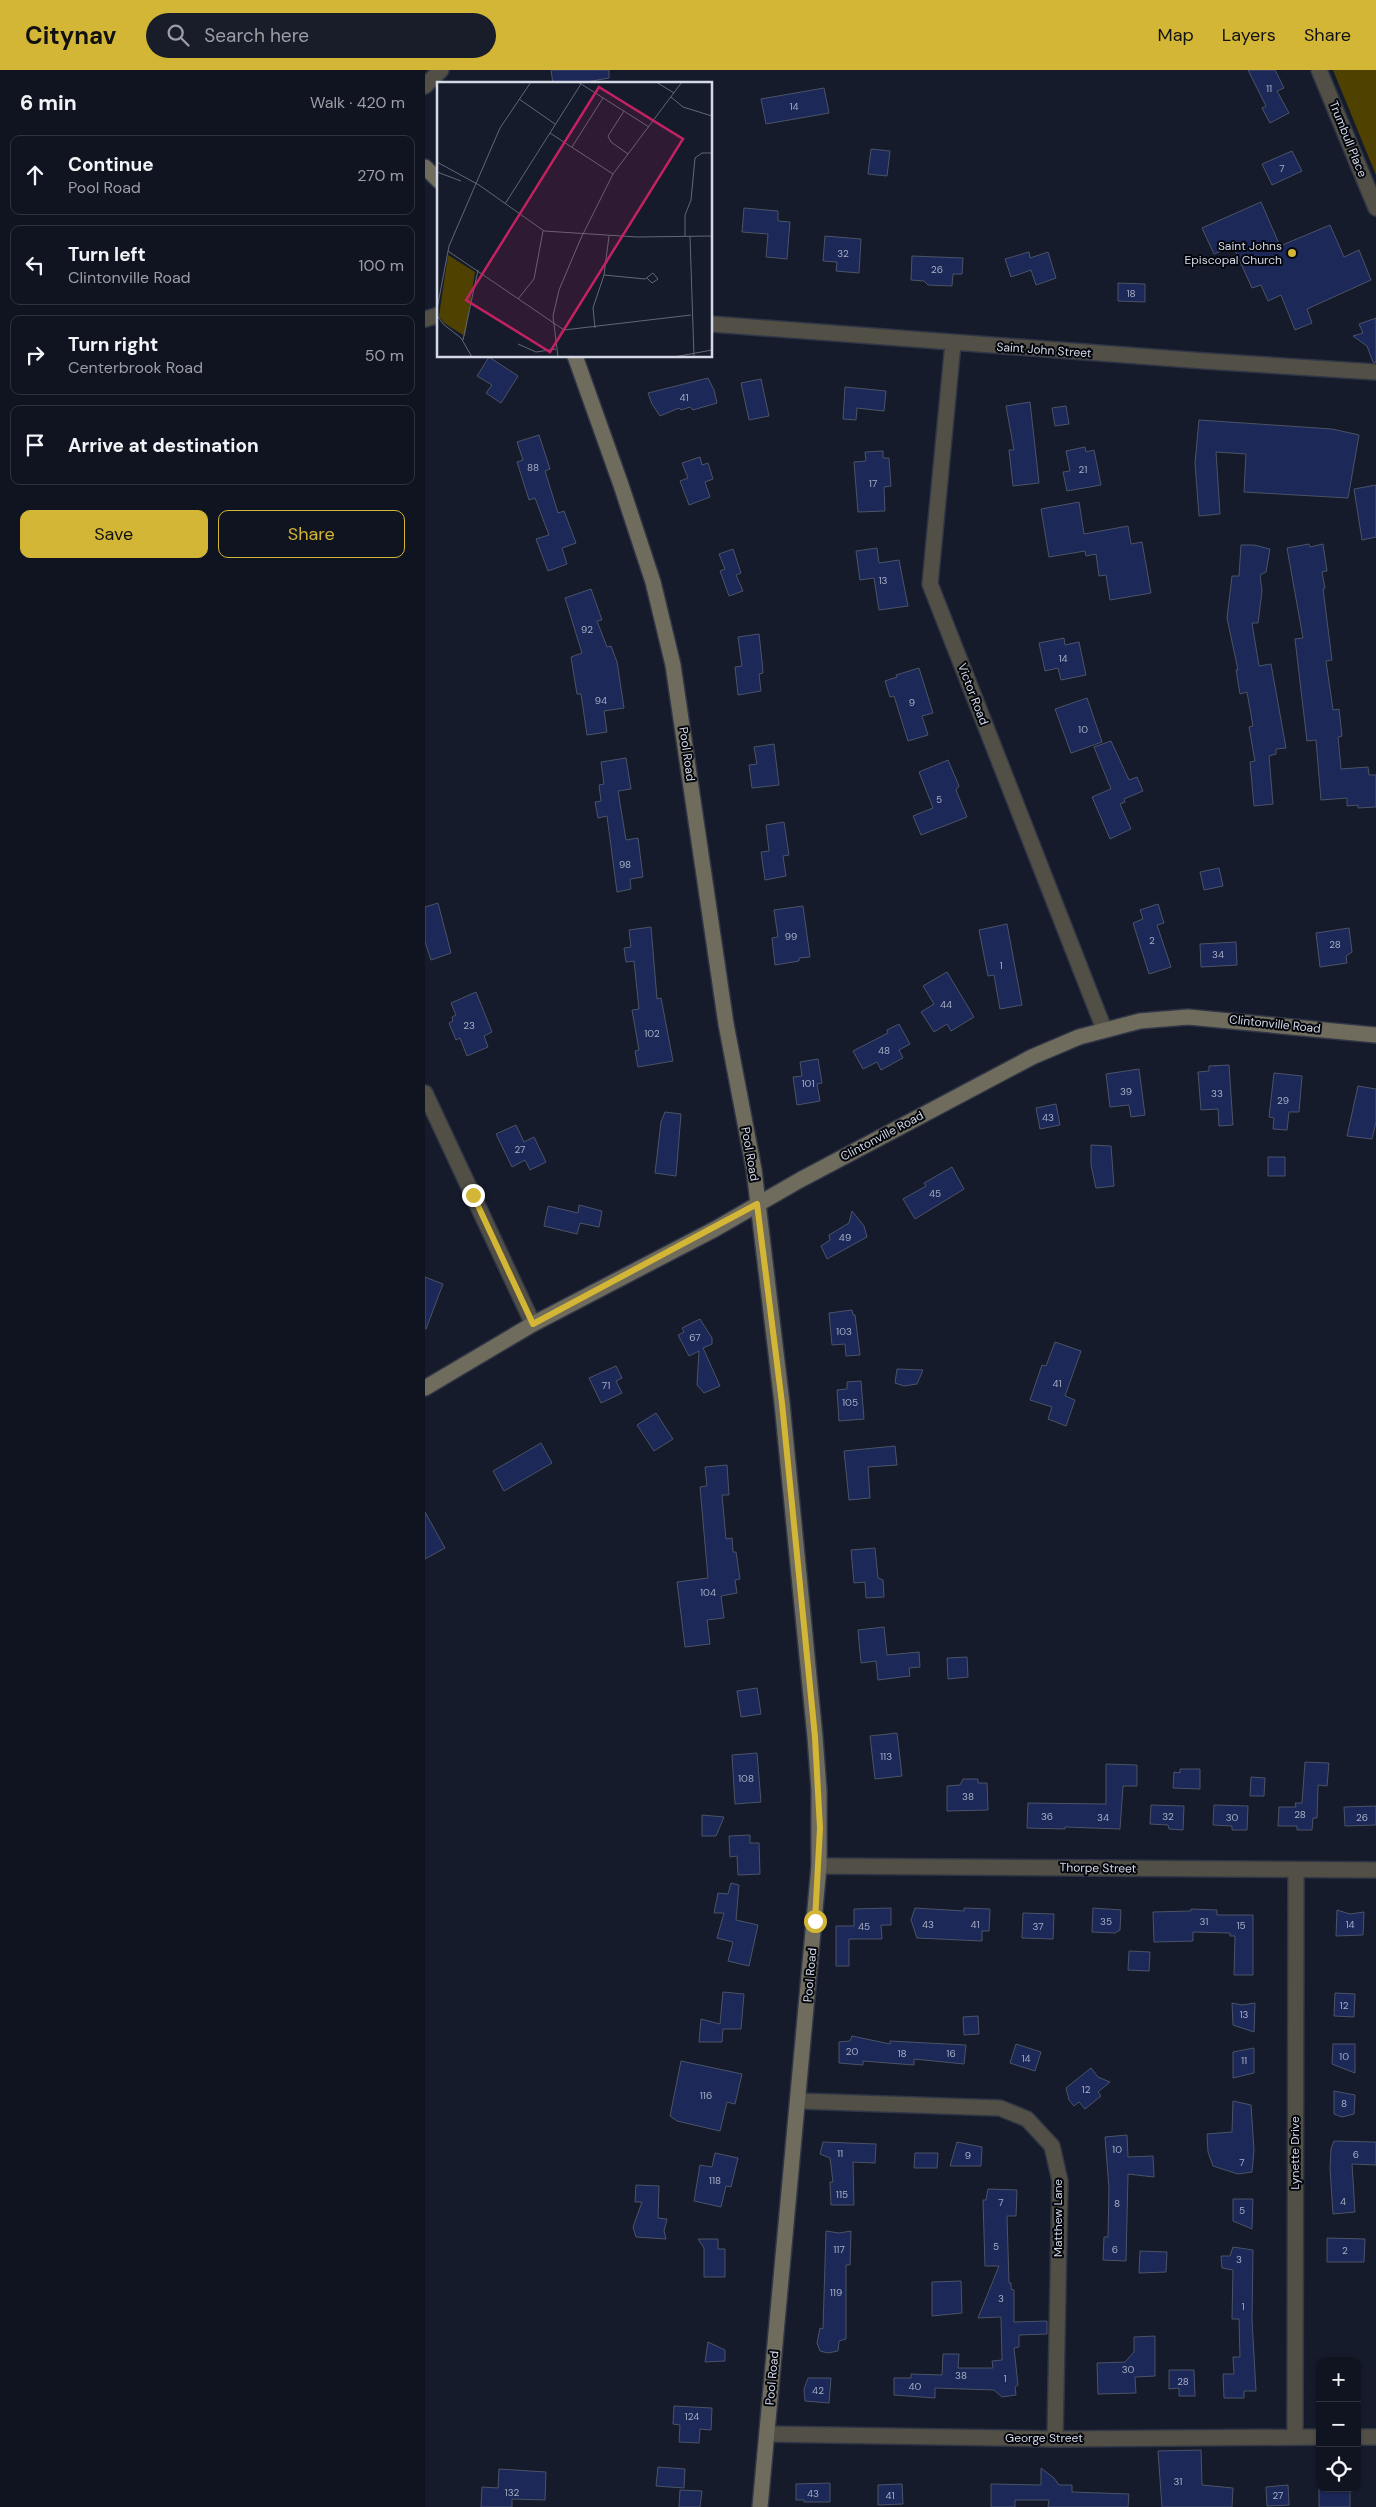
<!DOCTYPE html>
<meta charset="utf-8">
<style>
body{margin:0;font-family:"DM Sans",sans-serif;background:#191d29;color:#f1f3f6}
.controls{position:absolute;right:15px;bottom:15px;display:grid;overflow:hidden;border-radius:10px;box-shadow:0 1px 4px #0004}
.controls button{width:45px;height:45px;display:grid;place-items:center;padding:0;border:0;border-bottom:1px solid #30333e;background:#101420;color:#f1f3f6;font:25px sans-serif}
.stop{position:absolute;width:15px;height:15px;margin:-11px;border:4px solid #d3b635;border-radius:50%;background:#fff}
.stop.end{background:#d3b635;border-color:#fff;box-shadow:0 1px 5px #0008}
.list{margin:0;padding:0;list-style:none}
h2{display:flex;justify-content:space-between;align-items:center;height:65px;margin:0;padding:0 20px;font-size:21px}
h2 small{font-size:16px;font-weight:400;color:#9c9ea5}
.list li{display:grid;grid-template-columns:32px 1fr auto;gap:15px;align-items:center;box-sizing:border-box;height:80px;margin:0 10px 10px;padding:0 10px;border:1px solid #30333e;border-radius:10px}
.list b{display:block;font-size:19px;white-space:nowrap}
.list p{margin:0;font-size:16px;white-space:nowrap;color:#9c9ea5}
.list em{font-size:16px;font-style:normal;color:#9c9ea5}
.actions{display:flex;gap:10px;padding:15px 20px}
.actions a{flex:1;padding:11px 0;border:1px solid #d3b635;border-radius:10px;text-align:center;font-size:18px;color:#d3b635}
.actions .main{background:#d3b635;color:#111}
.icon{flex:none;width:28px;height:28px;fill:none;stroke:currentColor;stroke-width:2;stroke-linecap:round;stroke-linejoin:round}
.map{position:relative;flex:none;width:951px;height:2437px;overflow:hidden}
header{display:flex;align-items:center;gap:30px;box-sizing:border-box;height:70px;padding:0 25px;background:#d3b635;color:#111}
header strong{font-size:24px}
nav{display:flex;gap:28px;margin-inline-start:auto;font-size:18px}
.search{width:350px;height:45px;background:#191d29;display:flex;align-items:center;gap:12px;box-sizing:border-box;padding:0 18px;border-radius:28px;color:#9c9ea5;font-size:19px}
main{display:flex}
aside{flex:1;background:#101420}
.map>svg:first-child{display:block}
</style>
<header>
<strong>Citynav</strong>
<div class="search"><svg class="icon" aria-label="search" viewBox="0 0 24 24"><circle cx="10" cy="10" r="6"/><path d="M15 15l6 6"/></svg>Search here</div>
<nav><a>Map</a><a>Layers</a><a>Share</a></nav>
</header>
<main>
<aside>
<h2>6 min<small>Walk · 420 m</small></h2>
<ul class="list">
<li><svg class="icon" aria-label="ahead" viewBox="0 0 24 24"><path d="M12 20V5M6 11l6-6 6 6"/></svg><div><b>Continue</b><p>Pool Road</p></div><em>270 m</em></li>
<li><svg class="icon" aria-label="left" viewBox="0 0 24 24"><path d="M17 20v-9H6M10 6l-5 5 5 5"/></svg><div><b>Turn left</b><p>Clintonville Road</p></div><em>100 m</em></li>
<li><svg class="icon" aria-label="right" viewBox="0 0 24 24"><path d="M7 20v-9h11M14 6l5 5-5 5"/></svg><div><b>Turn right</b><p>Centerbrook Road</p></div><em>50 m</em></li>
<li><svg class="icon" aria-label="arrive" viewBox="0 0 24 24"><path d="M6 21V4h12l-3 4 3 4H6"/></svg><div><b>Arrive at destination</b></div></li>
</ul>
<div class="actions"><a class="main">Save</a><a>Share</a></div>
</aside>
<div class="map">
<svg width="951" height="2437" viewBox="0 0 951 2437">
<rect width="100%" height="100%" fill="#151b2b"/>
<path fill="#4f4200" d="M908 0H951V105Z"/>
<path fill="#1b2858" stroke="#4b5367" d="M126 0H184V8L149 14H128Z
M823 0H850L859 18 852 21 864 43 845 53 837 38 841 36Z
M399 18 404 43 341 54 336 29Z
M446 79 465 81 462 106 443 104Z
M867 81 877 101 847 115 837 94Z
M836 132 855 176 905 155 919 187 934 180 946 210 882 239 887 253 870 260 856 225 843 231 836 215 827 218 808 176 789 184 777 158Z
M319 138 353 141V151L365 152 362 189 341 187 343 164 317 162Z
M400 166 436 169 434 203 411 201 412 192 398 191Z
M604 182 605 188 623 182 631 208 611 215 606 200 586 207 580 189Z
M487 186 538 188 537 204H528L527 216 503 215 499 211 486 210Z
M693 213 720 214V232L693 231Z
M951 248V293L948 292 942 276 928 266 938 263 934 254Z
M64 287 93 306 76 333 61 323 67 315 52 306Z
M283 308 289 320 292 333 268 340 265 337 256 340 254 338 235 346 227 334 223 323Z
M336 309 344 346 324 350 316 313Z
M420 317 461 321 459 341 432 338 431 350 418 349Z
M605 332 614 413 588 416 584 380H589L581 336Z
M641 336 644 354 630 356 627 338Z
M774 350 907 359 934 365 923 428 819 422 821 384 791 382 795 444 774 446 770 393Z
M114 365 125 399 120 401 133 443 139 441 151 473 137 478 142 494 123 501 111 469 124 465 110 428 104 430 92 392 98 390 92 372Z
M660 377 661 382 669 380 676 415 642 421 638 402 645 401 641 381Z
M458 381V388H464L466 416 459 417 460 441 433 442 429 392 441 391 440 382Z
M275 387 277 395 283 393 288 409 280 412 285 427 264 435 255 411 263 408 257 393Z
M951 415V467L937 470 929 419Z
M654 432 659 464 703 456 706 474 717 472 726 523 685 530 681 505 674 506 671 484 661 486 660 481 624 487 616 439Z
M884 474 885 477 898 474 902 501 897 502 900 518 898 519 907 590 901 591 908 640 914 639 917 666 913 667 916 699 943 697 944 705H951V737L933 738V735L922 736V728L896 730 891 670 882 671 870 569 878 568 862 478Z
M816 475H829L845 479 841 502 835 505 837 521 833 553H827L834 596 846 594 861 678 851 679V684L844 686 848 734 829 736 825 692 830 691 824 657 828 656 822 622 815 624 811 600H813L802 548 807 506H814Z
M452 478 454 493 474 490 483 536 454 540 449 508 435 510 431 481Z
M308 479 316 503 311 505 318 521 304 526 295 501 300 499 294 484Z
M166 519 177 550 172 551 182 577 186 576 192 592 199 638 179 641 182 662 162 665 156 624H152L146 587 157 583 140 528Z
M334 564 337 591 338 603 334 604 336 621 313 625 310 597 317 596 313 567Z
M639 568 640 575 654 572 661 605 636 610 633 598 620 601 614 573Z
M494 598 508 643 497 646 503 665 483 671 469 626 465 627 460 611 472 607 471 605Z
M662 628 677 672 646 683 630 639Z
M686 671 704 710 712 707 718 721 699 729 700 732 695 734 706 759 685 769 667 727 686 719 669 677Z
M349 674 354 715 327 718 324 695 332 694 329 677Z
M201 688 206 719 193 721 201 770 213 768 218 807 205 809 206 819 192 822 182 746 173 748 170 732 176 731 174 715 179 714 176 692Z
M523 690 534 716 531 720 542 747 496 765 488 746 508 738 494 702Z
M359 752 364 785 358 786 361 806 340 810 336 782 344 781 341 755Z
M794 798 798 816 779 820 775 802Z
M13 833 26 883 6 890 0 872V837Z
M733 834 739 853 732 855 746 897 724 904 708 853 718 849 715 840Z
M378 836 385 887 374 888V891L350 895 347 868 353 867 349 840Z
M582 854 597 935 575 939 569 905 563 906 554 860Z
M226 857 232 929 236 928 248 991 213 997 210 981 214 980 207 940 214 939 209 891 201 892 199 878 206 877 204 860Z
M924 858 927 882 921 886 922 893 895 897 891 863Z
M811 872 812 895 776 897 775 874Z
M522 902 549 947 526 961 522 954 509 962 496 942 509 934 498 916Z
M51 922 67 962 59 966 63 977 42 986 35 968 31 970 24 953 28 951 27 947 31 945 26 933Z
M474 954 485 974 474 980 478 988 456 1000 452 992 438 999 428 981 463 963 462 960Z
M393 989 397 1013 392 1014 395 1031 372 1035 368 1007 377 1006 375 992Z
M804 995 808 1055 794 1056 793 1039 776 1040 773 1002 784 1001V996Z
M714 999 720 1045 706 1047 704 1035 685 1037 681 1004Z
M849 1003 877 1006 874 1042H864L862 1060 848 1059 849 1048 844 1047Z
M933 1016 951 1019V1052L947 1069 922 1066Z
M631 1034 635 1055 615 1059 611 1038Z
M240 1042 256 1044 251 1106 230 1103 236 1052Z
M91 1055 99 1072 109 1067 121 1092 105 1100 100 1090 87 1097 71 1064Z
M666 1075 686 1076 689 1116 671 1118 666 1095Z
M843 1087H860V1106H843Z
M527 1097 539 1119 490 1149 478 1129 501 1116 499 1113Z
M154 1135 177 1141 174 1157 155 1153 152 1164 119 1156 123 1136 153 1143Z
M427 1141 439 1156 442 1167 402 1189 396 1176 405 1170 404 1165 424 1153Z
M0 1207 18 1214 1 1259H0Z
M427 1240 428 1245H430L435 1285 421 1286 420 1274 407 1275 404 1243Z
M275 1249 287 1268V1274L278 1278 295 1316 279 1323 272 1315 274 1281 264 1286 253 1265 259 1262 257 1258Z
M630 1272 656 1281 640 1326 650 1330 641 1356 623 1349 627 1337 605 1330 617 1295 621 1296Z
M191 1296 197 1308 191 1311 197 1323 176 1333 164 1308Z
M472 1299 498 1300 492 1314 479 1316 470 1313Z
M436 1311 439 1349 414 1351 412 1320 422 1319V1312Z
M231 1343 248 1369 229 1381 212 1355Z
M116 1373 127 1393 79 1421 68 1401Z
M470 1376 472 1395 443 1397 445 1428 424 1430 419 1381Z
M302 1395 304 1425H297L301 1469 307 1468 308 1482H311L315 1509 310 1510 312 1523 296 1526 299 1548 282 1550 285 1574 260 1577 252 1512 283 1508 275 1417 282 1416 280 1397Z
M0 1442 20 1478 0 1489Z
M450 1478 453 1508 458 1510 459 1527 441 1528 440 1512 429 1513 426 1480Z
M459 1557 462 1585 494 1582 495 1597 484 1598 485 1606 453 1610 451 1591 436 1593 433 1560Z
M542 1587 543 1607 523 1609 522 1588Z
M332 1618 336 1644 316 1647 312 1621Z
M472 1663 477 1706 450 1709 445 1666Z
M332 1683 336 1732 310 1734 307 1685Z
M880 1692 904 1693 902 1716 893 1715 892 1748H888L887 1760H872V1756H853L854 1737H871L870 1733H877Z
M681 1694 712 1695V1716H698L695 1759 640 1757V1759L602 1758 603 1733 681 1734Z
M755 1699H775V1719L748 1718 749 1702 755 1703Z
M826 1707 840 1708 839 1726H825Z
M538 1709H553V1713H562L563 1740 522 1741V1716L535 1715Z
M726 1735 759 1736 758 1760 744 1759 743 1755 725 1754Z
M789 1735 823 1736 822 1760H807V1756L788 1755Z
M951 1736V1755L920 1756 919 1737Z
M277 1745 299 1747 291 1766H277Z
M325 1765V1773H334L335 1804 313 1805 312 1786 305 1787 304 1766Z
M306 1813 314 1815 311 1850 333 1855 324 1896 303 1891 308 1872 292 1868 299 1843H289L293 1823 303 1824Z
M466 1838V1855H456L457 1869H424V1896H411V1856H429V1839Z
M490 1838 539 1841V1838L565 1839 564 1861H557V1871L492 1868 486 1850Z
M668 1838 696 1840 695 1860 690 1863 667 1862Z
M766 1839 792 1840V1845H828V1905H809L810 1866H805V1863L768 1862V1871L729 1872 728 1842 766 1841Z
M912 1840 925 1844 939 1842 938 1865 911 1866Z
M598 1843 629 1844 628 1869 597 1868Z
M704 1881 725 1882 724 1901 703 1900Z
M298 1922 319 1924 316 1959H298L297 1972H274L276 1949 295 1954Z
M910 1923 930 1924 929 1947 909 1946Z
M807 1933 817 1935 830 1933 829 1962 808 1955Z
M553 1946 554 1964 539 1965 538 1947Z
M427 1966 465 1974V1971L541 1975 539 1994 489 1989V1995L438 1991V1995L414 1993V1972L425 1971Z
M591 1974 616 1982 610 2001 585 1993Z
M908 1974H930V2003L907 1994Z
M829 1978V2003L808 2008V1982Z
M256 1991 317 2004 310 2034 302 2032 295 2061 252 2051 245 2046Z
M666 1998 673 2007 685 2012 673 2022 676 2026 660 2039 654 2032 649 2036 644 2030 641 2018Z
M909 2021 930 2025 929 2044 917 2047 909 2044Z
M808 2031 826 2035 829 2080 827 2102 813 2104 788 2096 783 2082 782 2064 807 2062Z
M702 2065 703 2087 728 2086 729 2107 703 2104 701 2191 678 2190 679 2167H683L684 2118 680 2067Z
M909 2071 951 2072V2095L927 2094 930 2142 908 2144 905 2098 906 2079Z
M398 2072 451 2074 450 2093 428 2092 429 2135H406L405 2112H408L405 2088 395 2084Z
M532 2072 557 2077 556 2096H525Z
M290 2083 313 2088 306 2117 301 2116 296 2137 269 2131 275 2095 287 2097Z
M490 2083H513L512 2098H489Z
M211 2115 234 2116 233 2148 242 2149 239 2161 241 2169 211 2167 208 2157 217 2132H210Z
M563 2119 592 2120 591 2146H582L584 2213H586V2219L589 2220V2252L622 2251V2264L594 2265V2277L589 2278 593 2315 590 2317 591 2325 577 2327 569 2320 510 2318V2328L469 2325V2308H486V2304L517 2305 518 2284H534L533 2298H568L567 2291 577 2290 576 2247 553 2248 574 2196H560L558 2130H561Z
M808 2129H828L827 2159 808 2151Z
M401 2161 414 2163 426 2161 425 2195H421V2269L414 2271 413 2281 403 2283 395 2281 392 2273 395 2258 398 2259Z
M902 2168 940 2169 939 2192H902Z
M273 2169H293V2179H300V2207H279V2178Z
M808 2177 828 2180 827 2250 831 2321H819V2328H799L798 2304H809L808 2287H815L814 2249H807L808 2200 797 2198 796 2186H805Z
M715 2181 742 2182 741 2202 714 2203Z
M536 2211 537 2243 507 2246V2212Z
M730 2266V2306L710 2307 711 2323 673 2324 672 2293 700 2292 709 2282V2267Z
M283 2272 300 2280V2291L280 2292Z
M744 2300H769L770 2326H754V2318L744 2319Z
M383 2308H406L404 2333 380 2331 379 2319Z
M249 2336 287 2338 286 2360 275 2359 274 2373 254 2372 255 2355 248 2354Z
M776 2380 777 2415 808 2418 807 2437H737L733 2381Z
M233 2397 260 2399 259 2418 231 2416Z
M616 2398 629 2408 634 2415H647V2422L704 2424 703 2437H623L624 2430H590V2437H566V2414L616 2415Z
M74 2399 121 2402 120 2430 87 2429V2437H56L57 2417 73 2418Z
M405 2413V2432H379V2430H371V2414Z
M477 2414 478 2434 453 2435V2415Z
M863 2415 864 2435 842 2436 841 2417Z
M894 2418H925V2437H894Z
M255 2420 277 2421 275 2437H254Z"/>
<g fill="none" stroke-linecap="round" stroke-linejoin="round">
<defs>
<path id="street" d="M894 0 951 138
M0 16 16 0
M0 249 14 245
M286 254 780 291 951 302
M528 273 505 514 679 959
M0 1023 108 1254
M394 1796 951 1800
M374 2031 575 2038 602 2049 627 2076 635 2111 630 2369
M342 2364 630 2369 895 2367
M870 2366 871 1800
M932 2367H951"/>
<path id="secondary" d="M0 97 14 111
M150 286 196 415 228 512 248 595 301 954 329 1100 357 1333 390 1667 394 1720V1796L335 2437
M0 1318 108 1254 290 1159 375 1110 607 987 654 967 715 951 763 947 951 965"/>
</defs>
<use href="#street" stroke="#303645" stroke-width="18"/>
<use href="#secondary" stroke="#303645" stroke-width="18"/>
<use href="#street" stroke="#514f46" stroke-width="15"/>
<use href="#secondary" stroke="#706c5d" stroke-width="15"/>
</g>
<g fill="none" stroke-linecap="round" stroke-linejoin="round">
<path stroke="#d3b635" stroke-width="6" d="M48 1125 108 1254 332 1134 357 1333 390 1667 395 1758 390 1851"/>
</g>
<circle fill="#d3b635" stroke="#04060d" stroke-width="2" cx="867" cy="183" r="5"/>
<g text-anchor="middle" stroke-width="4" stroke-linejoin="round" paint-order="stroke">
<g font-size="10" fill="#a6adc2">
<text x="844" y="22">11</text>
<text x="369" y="40">14</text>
<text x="857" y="102">7</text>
<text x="418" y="187">32</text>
<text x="512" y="203">26</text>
<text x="706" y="227">18</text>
<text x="259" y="331">41</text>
<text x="108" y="401">88</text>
<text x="658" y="403">21</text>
<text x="448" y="417">17</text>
<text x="458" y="514">13</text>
<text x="162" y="563">92</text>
<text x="638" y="592">14</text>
<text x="176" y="634">94</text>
<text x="487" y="636">9</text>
<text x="658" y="663">10</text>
<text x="514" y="733">5</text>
<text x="200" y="798">98</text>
<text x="366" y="870">99</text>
<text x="727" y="874">2</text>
<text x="910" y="878">28</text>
<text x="793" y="888">34</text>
<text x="576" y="899">1</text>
<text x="521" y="938">44</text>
<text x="44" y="959">23</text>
<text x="227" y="967">102</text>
<text x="459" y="984">48</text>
<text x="383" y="1017">101</text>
<text x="701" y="1025">39</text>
<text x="792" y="1027">33</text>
<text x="858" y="1034">29</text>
<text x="623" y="1051">43</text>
<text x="95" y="1083">27</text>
<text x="510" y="1127">45</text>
<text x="420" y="1171">49</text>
<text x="419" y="1265">103</text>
<text x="270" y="1271">67</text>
<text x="632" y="1317">41</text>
<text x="181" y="1319">71</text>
<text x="425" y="1336">105</text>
<text x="283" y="1526">104</text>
<text x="461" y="1690">113</text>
<text x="321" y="1712">108</text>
<text x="543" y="1730">38</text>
<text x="875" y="1748">28</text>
<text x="622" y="1750">36</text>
<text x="743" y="1750">32</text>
<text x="678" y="1751">34</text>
<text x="807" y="1751">30</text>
<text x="937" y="1751">26</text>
<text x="681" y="1855">35</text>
<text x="779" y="1855">31</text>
<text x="503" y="1858">43</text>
<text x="550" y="1858">41</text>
<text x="925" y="1858">14</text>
<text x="816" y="1859">15</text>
<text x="439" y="1860">45</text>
<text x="613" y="1860">37</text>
<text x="919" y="1939">12</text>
<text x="819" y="1948">13</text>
<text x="427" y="1985">20</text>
<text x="477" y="1987">18</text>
<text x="526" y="1987">16</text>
<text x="919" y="1990">10</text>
<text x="601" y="1992">14</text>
<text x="819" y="1994">11</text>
<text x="661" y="2023">12</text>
<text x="281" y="2029">116</text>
<text x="919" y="2037">8</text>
<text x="692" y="2083">10</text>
<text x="415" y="2087">11</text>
<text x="931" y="2088">6</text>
<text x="543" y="2089">9</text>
<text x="817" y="2096">7</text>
<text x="290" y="2114">118</text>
<text x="417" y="2128">115</text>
<text x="918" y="2135">4</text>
<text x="576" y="2136">7</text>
<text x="692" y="2137">8</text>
<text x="817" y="2144">5</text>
<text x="571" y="2180">5</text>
<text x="414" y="2183">117</text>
<text x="690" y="2183">6</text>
<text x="920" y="2184">2</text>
<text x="814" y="2193">3</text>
<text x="411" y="2226">119</text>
<text x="576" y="2232">3</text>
<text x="818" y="2240">1</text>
<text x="703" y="2303">30</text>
<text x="536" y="2309">38</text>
<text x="580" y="2312">1</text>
<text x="758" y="2315">28</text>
<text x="490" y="2320">40</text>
<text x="393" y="2324">42</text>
<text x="267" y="2350">124</text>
<text x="753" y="2415">31</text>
<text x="87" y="2426">132</text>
<text x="388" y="2427">43</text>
<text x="465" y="2429">41</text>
<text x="853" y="2429">27</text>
</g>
<g font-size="12" fill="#d4d9e5" stroke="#04060d">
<text transform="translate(923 69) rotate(68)" y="4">Trumbull Place</text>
<text transform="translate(619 280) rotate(4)" y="4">Saint John Street</text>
<text transform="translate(548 624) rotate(69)" y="4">Victor Road</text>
<text transform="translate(262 684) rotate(82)" y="4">Pool Road</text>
<text transform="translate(850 954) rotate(6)" y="4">Clintonville Road</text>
<text transform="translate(457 1066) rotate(-28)" y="4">Clintonville Road</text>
<text transform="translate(325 1084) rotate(80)" y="4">Pool Road</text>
<text transform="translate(673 1798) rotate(1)" y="4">Thorpe Street</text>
<text transform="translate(385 1905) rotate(-85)" y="4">Pool Road</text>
<text transform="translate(870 2083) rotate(-90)" y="4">Lynette Drive</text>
<text transform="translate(633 2148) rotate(-90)" y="4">Matthew Lane</text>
<text transform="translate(347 2308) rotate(-85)" y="4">Pool Road</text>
<text x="619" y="2372">George Street</text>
</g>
<g font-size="12" fill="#d4d9e5" stroke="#04060d" text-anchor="end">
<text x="857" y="180">Saint Johns<tspan x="857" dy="14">Episcopal Church</tspan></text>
</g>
</g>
<g transform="translate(12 12)">
<rect width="275" height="275" fill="#151b2b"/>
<path d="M11 173 38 190 28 254 7 241 2 234Z" fill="#4f4200"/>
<path fill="none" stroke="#616775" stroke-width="1" d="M141 0 212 45M219 0 237 11M234 15 246 25 275 34M82 17 118 42M187 29 171 54 174 60 191 72M113 51 176 92M135 65 166 16M0 80 42 103 107 149 200 155 275 154M0 90 24 99M68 122 144 2M253 154 257 275M248 155V133L254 118 258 76 265 71H275M11 169 127 248 254 233M167 193 208 197 216 191 221 197 215 201 210 196M81 217 97 197 106 149M0 227 12 164 63 46 94 0M0 233 6 242 24 256 35 275M158 246 156 226 167 193 172 154M26 258 41 188M81 262 99 270 119 267M121 275 116 234 122 208 144 156 176 92 245 0M237 275 275 268"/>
<path fill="#c32262" fill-opacity="0.15" stroke="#c32262" stroke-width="2.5" d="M162 5 246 57 113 270 29 218Z"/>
<rect width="275" height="275" fill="none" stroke="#d4d9e5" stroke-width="2.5"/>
</g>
</svg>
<div class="controls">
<button>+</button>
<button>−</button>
<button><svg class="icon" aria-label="locate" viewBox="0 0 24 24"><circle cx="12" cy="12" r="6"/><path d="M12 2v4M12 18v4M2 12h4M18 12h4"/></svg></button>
</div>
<div class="stop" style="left:390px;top:1851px"></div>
<div class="stop end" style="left:48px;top:1125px"></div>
</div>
</main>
